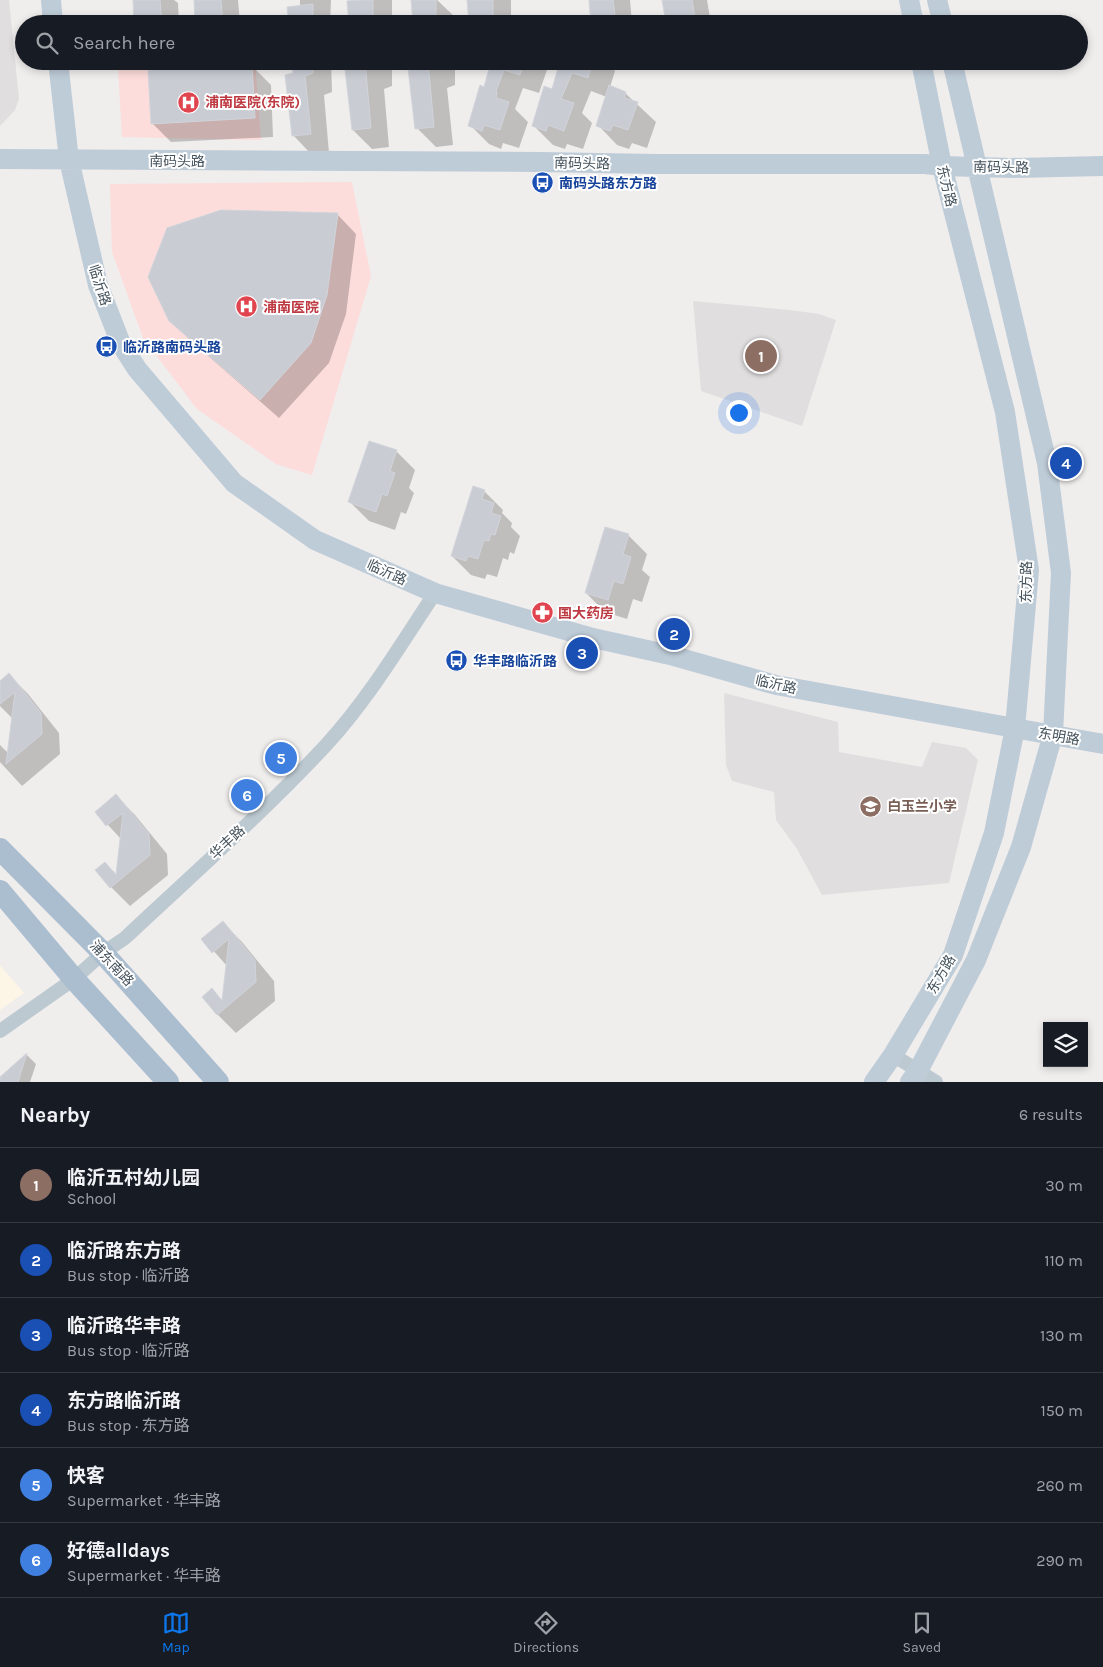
<!DOCTYPE html>
<meta charset="utf-8">
<style>
body{margin:0;font-family:Karla,"Noto Sans SC",sans-serif;background:#20242c;color:#f1f3f6}
.controls{position:absolute;right:15px;bottom:15px;display:grid;overflow:hidden;border-radius:0px;box-shadow:0 2px 8px #0003}
.controls button{width:45px;height:45px;display:grid;place-items:center;padding:0;border:0;border-bottom:1px solid #363941;background:#171b24;color:#f1f3f6;font:25px sans-serif}
.you{position:absolute;left:738px;top:412px;width:18px;height:18px;margin:-12px;border:4px solid #fff;border-radius:50%;background:#1a73e8;box-shadow:0 0 0 8px #1a73e833}
.badge{display:grid;place-items:center;width:32px;height:32px;border-radius:50%;background:#0d77eb;color:#fff;font-size:16px;font-weight:700}
.pin{position:absolute;translate:-50% -50%;border:2px solid #fff;box-shadow:0 1px 5px #0006}
.list{margin:0;padding:0;list-style:none}
h2{display:flex;justify-content:space-between;align-items:center;height:65px;margin:0;padding:0 20px;font-size:21px}
h2 small{font-size:16px;font-weight:400;color:#9ea1a6}
.list li{display:grid;grid-template-columns:32px 1fr auto;gap:15px;align-items:center;box-sizing:border-box;height:75px;padding:0 20px;border-top:1px solid #363941}
.list b{display:block;font-size:19px;white-space:nowrap}
.list p{margin:0;font-size:16px;white-space:nowrap;color:#9ea1a6}
.list em{font-size:16px;font-style:normal;color:#9ea1a6}
.icon{flex:none;width:28px;height:28px;fill:none;stroke:currentColor;stroke-width:2;stroke-linecap:round;stroke-linejoin:round}
.map{position:relative;flex:none;width:1103px;height:1082px;overflow:hidden}
.search{position:absolute;background:#171b24;box-shadow:0 2px 8px #0003;left:15px;right:15px;top:15px;height:55px;display:flex;align-items:center;gap:12px;box-sizing:border-box;padding:0 18px;border-radius:28px;color:#9ea1a6;font-size:19px}
.sheet{height:515px;background:#171b24}
nav{display:flex;justify-content:space-around;align-items:center;box-sizing:border-box;height:70px;border-top:1px solid #363941;background:#171b24;font-size:14px;color:#9ea1a6}
nav a{display:grid;justify-items:center;gap:2px}
nav .on{color:#0d77eb}
.map>svg:first-child{display:block}
</style>
<div class="map">
<svg width="1103" height="1082" viewBox="0 0 1103 1082">
<rect width="100%" height="100%" fill="#f0eded"/>
<path fill="#fdf5e5" d="M0 965 24 993 0 1010Z"/>
<path fill="#e1dedf" d="M0 0H9L19 99 15 110 0 126Z
M693 301 790 310 819 314 836 320 802 426 701 391Z
M724 693 838 722 839 752 922 767 932 742 966 748 978 760 949 883 822 895 797 849 776 820 774 792 732 781 726 765Z"/>
<path fill="#fcdddb" d="M172 61H255L261 140 122 137 118 67Z
M352 182 371 276 312 475 276 464 197 409 143 338 112 252 110 184Z"/>
<path fill="#0003" d="M133 0H174L178 3 179 24H135V2Z
M196 0H238L240 24H196Z
M300 0H331L330 24H290L300 7Z
M363 0H392V24H351Z
M421 0H437L455 17V24H414Z
M468 0H511V24H470Z
M590 0H630L632 24H593Z
M663 0H707L711 24H669Z
M144 61H182L183 70 198 69V61H243L244 66H252L271 85 273 137 171 142 152 123 149 66Z
M293 61H331L332 92 324 95 329 153 312 155 293 135 295 74Z
M354 61H392V86L384 89 389 147 372 149 353 130Z
M417 61H455V85L447 88 453 145 436 147 417 128Z
M493 61H542L548 67 539 93 523 88 515 109 528 122 519 148 503 143 501 149 489 144 470 125 484 88Z
M561 61H606L615 71 610 87 625 93 656 122 647 148 632 143 629 149 617 145 598 125 607 97 591 91 582 113 592 123 583 149 567 144 565 149 553 145 534 126 552 90Z
M337 214 356 234 346 314 329 363 279 418 190 340 170 320Z
M396 451 415 470 409 488 414 493 406 514 401 512 395 530 369 521 350 502Z
M484 491 503 510 502 513 512 523 511 527 520 536 514 554 510 552 508 560 503 558 497 577 487 574 485 579 471 575 452 556Z
M628 535 647 554 642 570 650 577 642 602 633 599 627 619 605 612 586 593Z
M9 675 28 694 59 733 60 754 22 786 0 762V745L9 754 13 719 0 706V682Z
M116 796 135 815 167 854 168 875 130 906 111 887 97 870 105 863 117 875 121 839 96 812Z
M223 923 242 942 274 981 275 1001 236 1033 217 1014 212 990 223 1001 227 966 203 939Z
M27 1055 36 1064 30 1082H0V1078Z"/>
<path fill="#c9ccd3" stroke="#d1d4da" d="M133 0H160L162 24H134Z
M194 0H221L223 24H195Z
M360 0H373V24H349L347 1Z
M411 0H436V24H413Z
M467 0H493V24H469Z
M589 0H613L616 24H591Z
M662 0H692L695 18 666 23Z
M313 4V24H289L287 7Z
M292 61H313V73L305 76 311 134 292 136 285 75 293 73Z
M353 61H365L371 128 352 130 345 69 353 68Z
M416 61H428L434 127 415 129 408 68 417 66Z
M486 61H525L520 75 504 70 496 91 497 92 496 98 509 102 500 130 484 125 482 131 468 126 480 85 484 87 490 65 485 63Z
M543 61H593L588 78 572 73 561 99 574 103 564 131 548 125 546 131 532 126 544 86 552 89 558 68 543 63Z
M252 64 255 118 151 124 148 70Z
M609 85 626 92 624 98 638 102 628 130 613 125 610 131 596 126Z
M221 210 338 213 327 295 311 343 260 400 169 321 148 277 167 228Z
M369 441 397 450 390 471 395 473 387 496 382 494 376 512 348 502Z
M473 486 485 490 482 499 494 503 491 513 501 516 495 535 491 534 489 541 484 540 478 559 468 556 466 561 451 556Z
M605 527 629 534 623 554 631 557 623 584 614 581 608 600 585 593Z
M9 673 41 713 42 734 6 764 15 692 0 704V681Z
M116 794 149 834 150 855 110 888 95 870 105 862 116 875 123 813 106 826 95 812Z
M223 921 255 960 256 982 217 1015 202 997 212 988 222 1001 229 939 212 953 201 939Z
M27 1053 18 1082H0V1077Z"/>
<g fill="none" stroke-linecap="round" stroke-linejoin="round">
<path stroke="#bdc9d1" stroke-width="14" d="M0 1031 74 979 103 953 125 938C192 875 264 812 327 744 369 698 401 644 435 593
M893 1055 936 1082"/>
<path stroke="#beccd8" stroke-width="20" d="M51 0 53 24
M909 0 914 24
M937 0 943 24
M58 61 69 160 98 285 121 344 137 369 234 483 315 540 435 593 593 638 670 655 776 685 1103 744
M0 159 540 162 656 164H925L942 166 1012 168 1103 166
M874 1082 893 1055 953 955 994 833 1015 728 1029 570 1005 412 942 166 921 61
M910 1082 918 1071 976 960 1021 847 1053 734 1061 573 1047 463 952 61"/>
<path stroke="#abbecf" stroke-width="22" d="M0 849 103 953 218 1082
M0 891 74 979 168 1082"/>
</g>
<defs>
<symbol id="hospital-disc" viewBox="-11 -11 22 22"><circle r="9.5" fill="#e0444e" stroke="#fff"/><path d="M-5-5h3v3.5h4V-5h3V5h-3V1.5h-4V5h-3Z" fill="#fff"/></symbol>
<symbol id="bus-disc" viewBox="-11 -11 22 22"><circle r="9.5" fill="#1a4fb4" stroke="#fff"/><path d="M-5-6H5V4H4V6H2V4H-2V6H-4V4H-5ZM-3.5-4V0h7V-4ZM-3.5 1.2v1.5H-2V1.2ZM2 1.2v1.5H3.5V1.2Z" fill="#fff"/></symbol>
<symbol id="pharmacy-disc" viewBox="-11 -11 22 22"><circle r="9.5" fill="#e0444e" stroke="#fff"/><path d="M-2-6h4v4h4v4h-4v4h-4v-4h-4v-4h4Z" fill="#fff"/></symbol>
<symbol id="school-disc" viewBox="-11 -11 22 22"><circle r="9.5" fill="#8d6e63" stroke="#fff"/><path d="M0-5L7-2L0 1L-7-2ZM-4 1L0 2.5L4 1V4Q0 6-4 4Z" fill="#fff"/></symbol>
</defs>
<g fill-rule="evenodd">
<use href="#hospital-disc" x="176" y="90" width="25" height="25"/>
<use href="#bus-disc" x="530" y="170" width="25" height="25"/>
<use href="#hospital-disc" x="234" y="294" width="25" height="25"/>
<use href="#bus-disc" x="94" y="334" width="25" height="25"/>
<use href="#pharmacy-disc" x="530" y="600" width="25" height="25"/>
<use href="#bus-disc" x="444" y="648" width="25" height="25"/>
<use href="#school-disc" x="858" y="794" width="25" height="25"/>
</g>
<g text-anchor="middle" stroke-width="4" stroke-linejoin="round" paint-order="stroke">
<g font-size="14" font-weight="bold" fill="#be3a42" stroke="#fff" text-anchor="start">
<text x="205" y="107">浦南医院(东院)</text>
<text x="263" y="312">浦南医院</text>
<text x="558" y="618">国大药房</text>
</g>
<g font-size="14" fill="#44525c" stroke="#fff">
<text x="177" y="166">南码头路</text>
<text transform="translate(582 163) rotate(1)" y="5">南码头路</text>
<text transform="translate(1001 167) rotate(1)" y="5">南码头路</text>
<text transform="translate(947 186) rotate(76)" y="5">东方路</text>
<text transform="translate(100 285) rotate(72)" y="5">临沂路</text>
<text transform="translate(387 572) rotate(24)" y="5">临沂路</text>
<text transform="translate(1026 582) rotate(-89)" y="5">东方路</text>
<text transform="translate(776 684) rotate(13)" y="5">临沂路</text>
<text transform="translate(1059 736) rotate(10)" y="5">东明路</text>
<text transform="translate(227 842) rotate(-43)" y="5">华丰路</text>
<text transform="translate(112 963) rotate(47)" y="5">浦东南路</text>
<text transform="translate(941 974) rotate(-60)" y="5">东方路</text>
</g>
<g font-size="14" font-weight="bold" fill="#164399" stroke="#fff" text-anchor="start">
<text x="559" y="188">南码头路东方路</text>
<text x="123" y="352">临沂路南码头路</text>
<text x="473" y="666">华丰路临沂路</text>
</g>
<g font-size="14" font-weight="bold" fill="#785e54" stroke="#fff" text-anchor="start">
<text x="887" y="811">白玉兰小学</text>
</g>
</g>
</svg>
<div class="controls">
<button><svg class="icon" aria-label="layers" viewBox="0 0 24 24"><path d="M12 4l9 5-9 5-9-5zM3 14l9 5 9-5"/></svg></button>
</div>
<div class="you"></div>
<div class="pin badge" style="left:761px;top:356px;background:#8d6e63">1</div>
<div class="pin badge" style="left:674px;top:634px;background:#1a4fb4">2</div>
<div class="pin badge" style="left:582px;top:653px;background:#1a4fb4">3</div>
<div class="pin badge" style="left:1066px;top:463px;background:#1a4fb4">4</div>
<div class="pin badge" style="left:281px;top:758px;background:#3f7fe0">5</div>
<div class="pin badge" style="left:247px;top:795px;background:#3f7fe0">6</div>
<div class="search"><svg class="icon" aria-label="search" viewBox="0 0 24 24"><circle cx="10" cy="10" r="6"/><path d="M15 15l6 6"/></svg>Search here</div>
</div>
<section class="sheet">
<h2>Nearby<small>6 results</small></h2>
<ul class="list">
<li><span class="badge" style="background:#8d6e63">1</span><div><b>临沂五村幼儿园</b><p>School</p></div><em>30 m</em></li>
<li><span class="badge" style="background:#1a4fb4">2</span><div><b>临沂路东方路</b><p>Bus stop · 临沂路</p></div><em>110 m</em></li>
<li><span class="badge" style="background:#1a4fb4">3</span><div><b>临沂路华丰路</b><p>Bus stop · 临沂路</p></div><em>130 m</em></li>
<li><span class="badge" style="background:#1a4fb4">4</span><div><b>东方路临沂路</b><p>Bus stop · 东方路</p></div><em>150 m</em></li>
<li><span class="badge" style="background:#3f7fe0">5</span><div><b>快客</b><p>Supermarket · 华丰路</p></div><em>260 m</em></li>
<li><span class="badge" style="background:#3f7fe0">6</span><div><b>好德alldays</b><p>Supermarket · 华丰路</p></div><em>290 m</em></li>
</ul>
</section>
<nav>
<a class="on"><svg class="icon" aria-label="map" viewBox="0 0 24 24"><path d="M3 6l6-2 6 2 6-2v14l-6 2-6-2-6 2zM9 4v14M15 6v14"/></svg>Map</a>
<a><svg class="icon" aria-label="directions" viewBox="0 0 24 24"><path d="M12 3l9 9-9 9-9-9zM9 14v-3h6M13 9l2 2-2 2"/></svg>Directions</a>
<a><svg class="icon" aria-label="saved" viewBox="0 0 24 24"><path d="M7 4h10v16l-5-4-5 4z"/></svg>Saved</a>
</nav>
